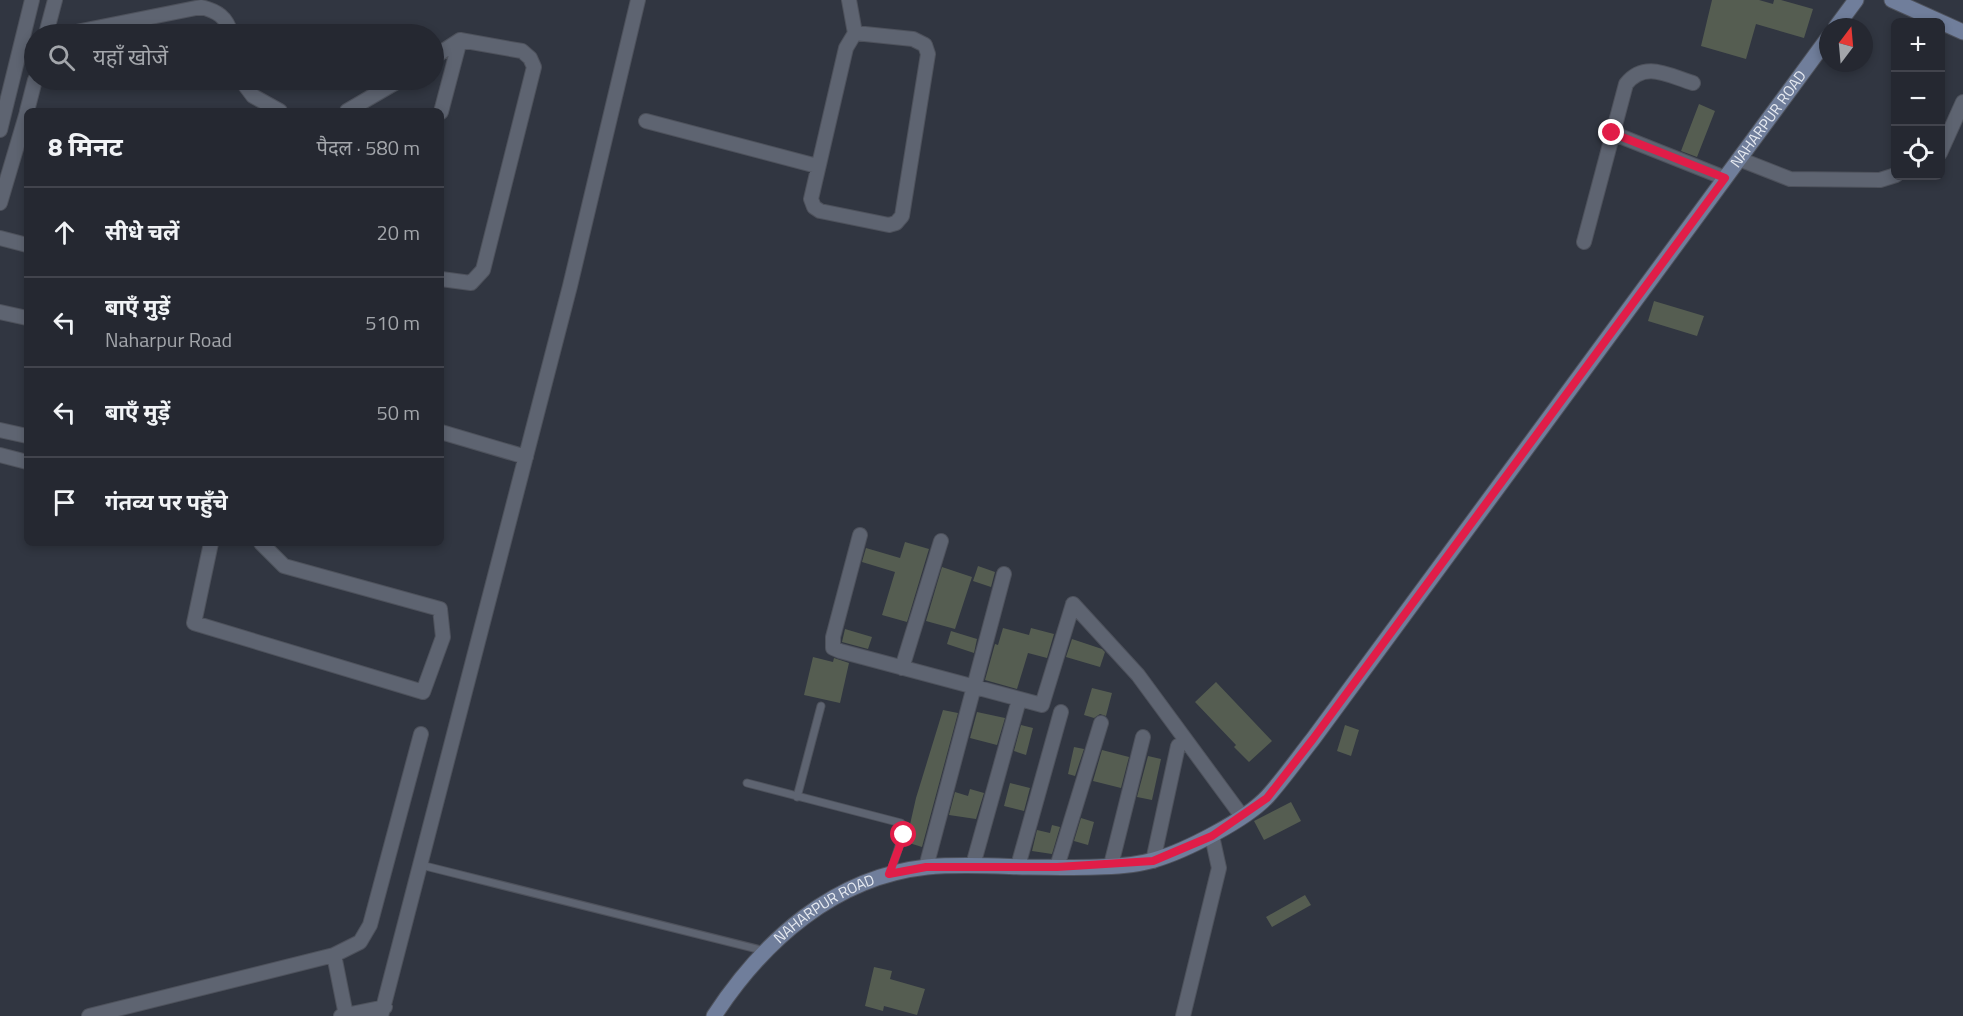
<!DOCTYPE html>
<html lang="hi">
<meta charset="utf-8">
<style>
body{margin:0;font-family:"Titillium Web","Noto Sans Devanagari",sans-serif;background:#31343d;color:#f1f3f6}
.controls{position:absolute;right:18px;top:18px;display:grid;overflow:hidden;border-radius:9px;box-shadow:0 3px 9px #0003}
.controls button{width:54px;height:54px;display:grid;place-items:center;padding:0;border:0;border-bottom:2px solid #42444d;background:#252831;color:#f1f3f6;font:30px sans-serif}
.compass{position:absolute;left:1819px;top:18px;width:54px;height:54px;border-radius:50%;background:#252831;box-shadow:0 3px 9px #0003;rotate:16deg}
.stop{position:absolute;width:18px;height:18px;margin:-14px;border:4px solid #e11d48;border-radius:50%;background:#fff}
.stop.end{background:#e11d48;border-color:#fff;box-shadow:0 2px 6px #0008}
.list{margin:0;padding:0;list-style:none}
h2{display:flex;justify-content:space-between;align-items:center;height:78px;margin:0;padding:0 24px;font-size:26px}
h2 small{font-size:20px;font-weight:400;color:#a3a6ab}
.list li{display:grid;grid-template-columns:39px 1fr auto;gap:18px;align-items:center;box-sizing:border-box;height:90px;padding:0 24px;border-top:2px solid #42444d}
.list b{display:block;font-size:22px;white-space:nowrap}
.list p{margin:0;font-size:20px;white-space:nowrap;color:#a3a6ab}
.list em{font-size:20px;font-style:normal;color:#a3a6ab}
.icon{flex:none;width:33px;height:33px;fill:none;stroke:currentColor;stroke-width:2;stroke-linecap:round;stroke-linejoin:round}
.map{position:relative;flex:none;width:1963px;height:1016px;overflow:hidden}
.search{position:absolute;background:#252831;box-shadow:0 3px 9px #0003;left:24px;top:24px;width:420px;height:66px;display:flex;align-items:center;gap:15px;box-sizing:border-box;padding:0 21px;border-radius:33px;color:#a3a6ab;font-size:22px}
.panel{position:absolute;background:#252831;box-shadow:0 3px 9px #0003;left:24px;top:108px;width:420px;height:438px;border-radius:9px}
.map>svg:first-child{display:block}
</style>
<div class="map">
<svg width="1963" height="1016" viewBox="0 0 1963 1016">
<rect width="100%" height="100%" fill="#313641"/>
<path fill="#555d51" d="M1712 0H1759L1773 4 1774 0H1781L1813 9 1804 38 1756 24 1746 59 1701 46Z
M1699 104 1715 111 1697 157 1681 151Z
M1654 301 1704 316 1697 336 1648 321Z
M905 542 929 549 907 622 882 615 895 572 862 562 866 548 900 558Z
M978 566 995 572 991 587 973 581Z
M942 567 972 577 955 629 926 621Z
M1003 628 1029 635 1031 628 1054 634 1047 658 1028 653 1017 689 985 680 995 644 998 645Z
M845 629 872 637 868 649 842 642Z
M951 631 977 639 974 653 947 644Z
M1072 639 1102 649 1105 652 1100 667 1066 657Z
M813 657 833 662 834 658 849 663 840 703 804 695Z
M1216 682 1272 741 1249 762 1234 747 1236 745 1195 702Z
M1092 688 1112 693 1106 716 1100 714 1094 718 1084 715Z
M943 710 958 713 922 847 906 842 916 798Z
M977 712 1005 718 997 745 970 738Z
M1021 725 1033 728 1026 755 1014 751Z
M1345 725 1359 730 1351 756 1337 751Z
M1074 747 1084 749 1075 776 1068 774Z
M1102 750 1129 757 1121 788 1093 781Z
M1148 756 1161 759 1152 800 1137 797Z
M1010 783 1030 788 1024 811 1004 806Z
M970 789 984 793 976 819 949 815 955 792 968 796Z
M1291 802 1301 821 1264 840 1254 821Z
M1081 818 1094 822 1088 845 1074 841Z
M1052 825 1060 827 1052 854 1032 851 1037 830 1050 833Z
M1305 895 1311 905 1272 927 1266 917Z
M874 967 892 971 890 979 925 989 917 1015 884 1006 883 1011 865 1006Z"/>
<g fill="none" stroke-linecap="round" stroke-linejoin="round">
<defs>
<path id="lane" d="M747 783 901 823 905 828 890 874
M797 797 821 706
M421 865 765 951"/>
<path id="street" d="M849 0 855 33 846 48 811 199 814 207 820 211 889 225 896 223 902 216 928 54 925 45 913 39 855 33
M46 34 55 0
M66 34 201 7C217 11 227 17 231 34
M434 57 460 40 522 51 530 58 534 67 483 270 471 283 441 279
M241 80 253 96 280 111
M27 111 35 80
M347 111 400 80
M441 112 460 40
M646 121 817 166
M0 130 32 0
M1612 133 1725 178
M1940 153 1963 102
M1739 159 1790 179 1880 180 1896 175
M0 203 27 112
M0 238 27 245
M1584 242 1626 84C1645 60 1669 76 1693 83
M0 312 27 318
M0 430 27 436
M441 432 526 457
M0 455 27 462
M860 535 833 637V648L840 651 1042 705 1073 604
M211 543 194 623 423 692 443 637 440 609 284 566 261 543
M1073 604 1138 675 1241 815
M902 668 941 541
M1153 861 1178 746
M973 865 1019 700
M1111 865 1143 737
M1018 866 1061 712
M926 867 1004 574
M1057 867 1101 723
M346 1015 334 955 360 942 370 925 421 734
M89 1016 334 955
M341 1016 385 1007
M381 1016 570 286 638 0
M1183 1016 1219 868 1212 836"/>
<g id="secondary">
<path d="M1892 0 1963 32"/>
<path d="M1836 27 1856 0"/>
<path id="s1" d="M714 1016C763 941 834 877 927 867 960 864 993 866 1027 867 1063 867 1120 870 1154 860 1185 851 1246 820 1268 796 1284 778 1298 758 1313 739L1828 38"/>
</g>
</defs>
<use href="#lane" stroke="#4e525c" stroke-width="9"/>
<use href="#street" stroke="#4e525c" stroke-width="16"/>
<use href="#secondary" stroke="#4e525c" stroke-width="17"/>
<use href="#lane" stroke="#5e6471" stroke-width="7"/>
<use href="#street" stroke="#5e6471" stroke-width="14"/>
<use href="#secondary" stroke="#707e9b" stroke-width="15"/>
</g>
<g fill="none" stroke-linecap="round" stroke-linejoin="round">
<path stroke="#e11d48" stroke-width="8" d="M904 835 889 874 926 867H1057L1153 861 1212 836 1267 798 1313 739 1725 178 1612 133"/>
</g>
<g text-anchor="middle" stroke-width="5" stroke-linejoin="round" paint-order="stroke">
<g font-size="15" fill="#e6eaf1" stroke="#272c37">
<text dy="5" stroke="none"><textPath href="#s1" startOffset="1470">NAHARPUR ROAD</textPath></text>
<text dy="5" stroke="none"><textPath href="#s1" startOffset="156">NAHARPUR ROAD</textPath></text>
</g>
</g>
</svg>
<div class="controls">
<button>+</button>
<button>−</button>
<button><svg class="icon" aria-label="locate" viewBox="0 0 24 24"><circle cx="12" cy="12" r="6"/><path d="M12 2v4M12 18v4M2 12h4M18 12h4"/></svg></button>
</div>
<svg class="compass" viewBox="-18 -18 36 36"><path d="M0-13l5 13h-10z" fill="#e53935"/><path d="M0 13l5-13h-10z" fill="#a3a6ab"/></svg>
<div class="stop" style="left:904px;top:835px"></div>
<div class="stop end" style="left:1612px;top:133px"></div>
<div class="search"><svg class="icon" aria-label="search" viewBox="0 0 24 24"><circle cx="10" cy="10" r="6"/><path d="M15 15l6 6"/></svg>यहाँ खोजें</div>
<section class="panel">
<h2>8 मिनट<small>पैदल · 580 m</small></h2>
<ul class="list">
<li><svg class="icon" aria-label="ahead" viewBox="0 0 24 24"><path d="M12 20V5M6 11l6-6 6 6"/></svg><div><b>सीधे चलें</b></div><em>20 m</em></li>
<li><svg class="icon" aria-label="left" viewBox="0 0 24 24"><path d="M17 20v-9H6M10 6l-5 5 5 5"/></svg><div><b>बाएँ मुड़ें</b><p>Naharpur Road</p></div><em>510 m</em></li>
<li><svg class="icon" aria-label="left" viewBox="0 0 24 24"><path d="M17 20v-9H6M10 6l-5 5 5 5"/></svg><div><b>बाएँ मुड़ें</b></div><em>50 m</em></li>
<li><svg class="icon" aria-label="arrive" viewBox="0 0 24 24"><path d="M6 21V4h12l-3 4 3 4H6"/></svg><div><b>गंतव्य पर पहुँचे</b></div></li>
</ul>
</section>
</div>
